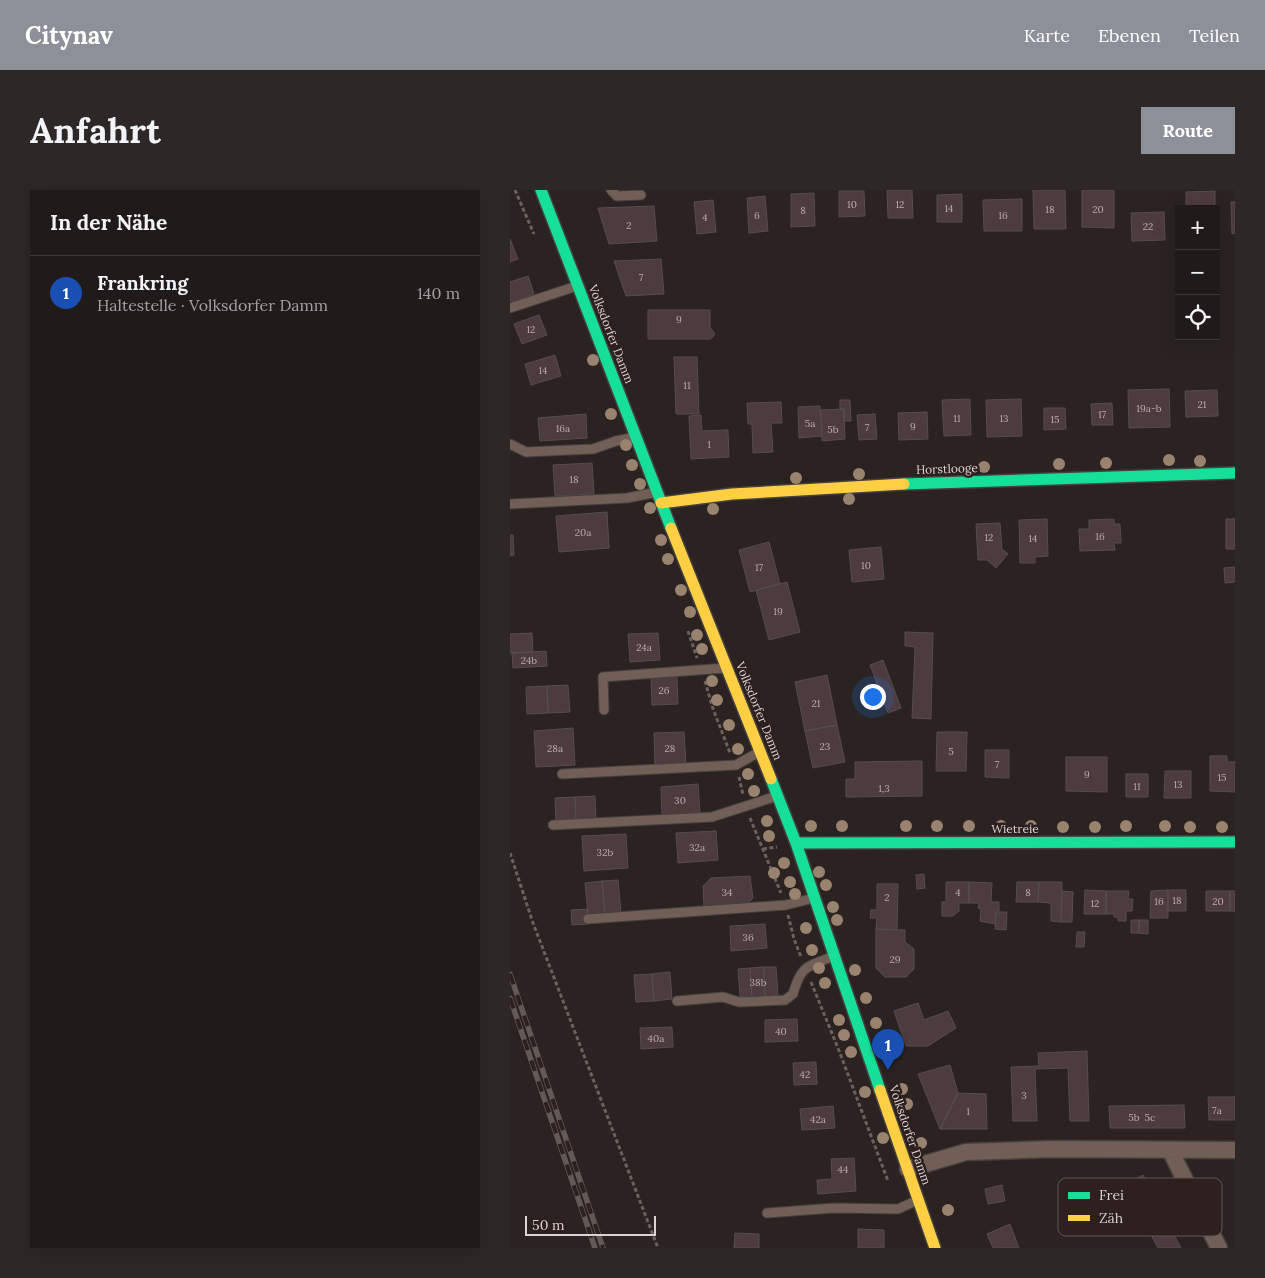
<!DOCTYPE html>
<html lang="de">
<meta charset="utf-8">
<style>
body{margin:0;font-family:Lora,serif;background:#2d2727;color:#f1f3f6}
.controls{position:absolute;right:15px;top:15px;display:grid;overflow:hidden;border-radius:0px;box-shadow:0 5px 20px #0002}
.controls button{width:45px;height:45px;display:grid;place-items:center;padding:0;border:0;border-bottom:1px solid #3d3839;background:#201a1a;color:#f1f3f6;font:25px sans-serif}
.scale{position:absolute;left:15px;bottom:12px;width:131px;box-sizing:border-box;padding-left:5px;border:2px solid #dbd2d1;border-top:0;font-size:14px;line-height:18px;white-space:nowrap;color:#dbd2d1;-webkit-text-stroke:4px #2d201e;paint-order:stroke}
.you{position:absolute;left:362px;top:506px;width:18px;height:18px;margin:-12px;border:4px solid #fff;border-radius:50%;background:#1a73e8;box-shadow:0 0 0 8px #1a73e833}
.badge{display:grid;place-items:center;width:32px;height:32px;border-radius:50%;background:#8c9099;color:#fff;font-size:16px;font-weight:700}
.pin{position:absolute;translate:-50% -41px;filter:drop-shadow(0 1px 2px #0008)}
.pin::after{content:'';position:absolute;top:26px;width:18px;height:15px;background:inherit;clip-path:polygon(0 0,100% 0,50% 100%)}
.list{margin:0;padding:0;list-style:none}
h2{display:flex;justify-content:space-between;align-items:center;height:65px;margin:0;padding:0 20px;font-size:21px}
h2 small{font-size:16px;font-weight:400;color:#a2a1a2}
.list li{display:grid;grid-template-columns:32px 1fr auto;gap:15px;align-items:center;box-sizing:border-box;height:75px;padding:0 20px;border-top:1px solid #3d3839}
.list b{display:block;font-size:19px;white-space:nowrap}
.list p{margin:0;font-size:16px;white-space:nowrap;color:#a2a1a2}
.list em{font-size:16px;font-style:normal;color:#a2a1a2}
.icon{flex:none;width:28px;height:28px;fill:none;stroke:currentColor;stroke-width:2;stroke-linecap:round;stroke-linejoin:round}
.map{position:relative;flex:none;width:725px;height:1058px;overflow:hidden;border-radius:0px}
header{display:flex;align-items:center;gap:30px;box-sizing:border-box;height:70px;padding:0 25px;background:#8c9099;color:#fff}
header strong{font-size:24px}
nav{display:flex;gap:28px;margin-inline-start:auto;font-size:18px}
.intro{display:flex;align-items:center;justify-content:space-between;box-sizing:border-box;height:120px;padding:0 30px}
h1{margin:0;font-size:35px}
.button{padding:12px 22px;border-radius:0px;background:#8c9099;color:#fff;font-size:18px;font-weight:700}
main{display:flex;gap:30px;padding:0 30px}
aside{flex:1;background:#201a1a;border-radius:0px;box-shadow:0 5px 20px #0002}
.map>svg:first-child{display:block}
</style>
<header>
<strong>Citynav</strong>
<nav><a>Karte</a><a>Ebenen</a><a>Teilen</a></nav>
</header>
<div class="intro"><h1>Anfahrt</h1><a class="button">Route</a></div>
<main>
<aside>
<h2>In der Nähe<small></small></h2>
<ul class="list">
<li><span class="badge" style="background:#1a4fb4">1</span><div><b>Frankring</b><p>Haltestelle · Volksdorfer Damm</p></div><em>140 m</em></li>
</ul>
</aside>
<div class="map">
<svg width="725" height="1058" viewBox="0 0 725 1058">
<rect width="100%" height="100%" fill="#2a2322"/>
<path fill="#4e3b3f" stroke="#544e4e" d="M377 0H402L403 28H378Z
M523 0H555L556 39H524Z
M572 0H604V38L572 37Z
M329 1H354L355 26 329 27Z
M705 1V19H676V2Z
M304 3 305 36 281 37V4Z
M452 4V32H427V5Z
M255 6 258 41 239 43 237 8Z
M512 9V41H474L473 10Z
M203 10 206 42 187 44 184 12Z
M721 12H725V43L722 44Z
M144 16 147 51 99 54 88 18Z
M654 22 655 50 622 51 621 23Z
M0 49 8 69 0 72Z
M151 69 154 104 116 106 104 71Z
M18 86 24 104 0 113V92Z
M138 120H200V138L204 142V146L200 149H138Z
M29 125 37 145 12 154 4 134Z
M45 165 51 186 21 195 15 174Z
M164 167H187L189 224H166Z
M659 199 660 237 619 238 618 200Z
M707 200 708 226 676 227 675 201Z
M460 209 461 245 434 246 432 210Z
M511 209 512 246 477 247 476 210Z
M330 210H340L341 231H334V219H330Z
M271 212 272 233H261L263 262 243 263 242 234H238L237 213Z
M602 213 603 235H582L581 214Z
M310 216 312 246 289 248 288 217Z
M534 218H555L556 239 534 240Z
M334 219 335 249 312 251 311 220Z
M417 222 418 249 389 250 388 223Z
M76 224 77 248 30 251 28 228Z
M365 224 367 249 349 250 347 225Z
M191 225 192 241 218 240 219 267 181 269 179 226Z
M82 273 84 304 45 306 43 275Z
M97 322 99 358 49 362 46 326Z
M537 329 538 366 525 367V373H510L509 330Z
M604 329V334H610L611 353H604L605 360 570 361 569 339H579V330Z
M716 329H725V359H716Z
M490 333 492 359 498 364 486 378 477 370H468L466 334Z
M0 345H3L4 365 0 366Z
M259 352 270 394 240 402 229 360Z
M371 357 374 389 342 392 339 360Z
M725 377V392L715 393 714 378Z
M277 392 290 442 259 450 246 400Z
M395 442 423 443 421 529 402 528 405 457 395 456Z
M22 443 23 462 0 463V444Z
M148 443 150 470 120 472 118 444Z
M36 461 37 476 3 478 2 463Z
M373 470 391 518 378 523 360 475Z
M317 485 327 535 295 541 285 492Z
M167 486 168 514 142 515 141 487Z
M58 495 60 522 38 523 37 496Z
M37 496 38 523 17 524 16 497Z
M327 535 335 572 303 578 295 541Z
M63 538 65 575 26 577 24 541Z
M174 542 176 573 145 574 144 543Z
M427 542H457L456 581H426Z
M475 560H499V588L475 587Z
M700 566H717V572H725V602L700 601Z
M556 567H597V602L556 601Z
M412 571V606L336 607V589H345V572Z
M655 581H681V608H654Z
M616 584H638V607H616Z
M188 594 190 623 152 626 151 597Z
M85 606 86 630 66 631 65 607Z
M65 607 66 631 46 632 45 608Z
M206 641 208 670 168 673 166 643Z
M116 644 118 678 74 681 72 646Z
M414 684 415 698 407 699 406 685Z
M240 686 243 708 237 714 194 716 193 696 201 688Z
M108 690 111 723 95 724 92 691Z
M92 691 95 724 78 725 75 693Z
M436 692H459V713H449V721L443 726H432V712H436Z
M459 692 482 693 481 712H489V721L486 722 485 734 470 731 471 719 468 718 469 713H459Z
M507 692H529L528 712H506Z
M529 692H552L551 732 541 731V713L528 712Z
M367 694H388L387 740 366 739 367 728H360L361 720H367Z
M575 700 596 701V724H574Z
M658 700V728H640L641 701Z
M658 700H676V721H658Z
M552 701 563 702 562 732H551Z
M596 701H619L618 709H623L622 721H616V731H608V727H604V724H596Z
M696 701H720V721H696Z
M720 701H725V721H720Z
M78 719 79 734 62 735 61 720Z
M486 722H497L496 740 485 739Z
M621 730H629V743H621Z
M629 730H638V744L629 743Z
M255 734 257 758 221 761 220 736Z
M366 739 395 740V752L404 759V779L396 787H375L366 778Z
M567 742H575L574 757H566Z
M254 777 255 806 242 807 240 778Z
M254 777H266L268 805 255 806Z
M240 778 242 807H230L228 779Z
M160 782 162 809 144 811 142 784Z
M142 784 144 811 126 812 124 785Z
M408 813 414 830 438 821 446 838 418 856H396L384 821Z
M287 829 288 851 255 852V830Z
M162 837 163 857 131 859 130 838Z
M577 861 579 931H560L558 878 525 879 527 931H503L501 877 529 876 528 863Z
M306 872 307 894 284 895 283 873Z
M440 875 448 903 430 939 408 884Z
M448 903 476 904 477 939H430Z
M698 907H725V930H699Z
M674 915 675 938H600L599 916Z
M323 916 325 938 292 940 290 919Z
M344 968 346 1001 308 1004 307 990 322 989 321 969Z
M633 985 671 1058H648L615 995Z
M492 995 495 1011 478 1014 475 999Z
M500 1034 509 1058H483L477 1044Z
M348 1039 374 1040V1058H348Z
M225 1043 249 1044V1058H224Z"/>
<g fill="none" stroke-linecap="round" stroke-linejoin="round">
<defs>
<path id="lane" d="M101 0 107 6 131 5
M0 118 67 96
M0 254 16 262 83 259 106 251 126 247
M0 314 117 308 147 302
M94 520 93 487 216 478
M52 584 226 575 249 562
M43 635 202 627 267 606
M78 729 276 715 304 708
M167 811 213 807 229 812 275 810 283 804C291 775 297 777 324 766
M257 1023 324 1018 388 1019 408 1010"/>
<path id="street" d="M660 960 709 1058
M398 979 456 962 541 959 725 960"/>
<path id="fast" d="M31 0 161 338
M394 294 725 283
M261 589 286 653 370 900
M286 653 725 652"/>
<path id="slow" d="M151 313 222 304 394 294
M161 338 261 589
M370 900 425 1058"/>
</defs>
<use href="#lane" stroke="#45403f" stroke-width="11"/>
<use href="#street" stroke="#45403f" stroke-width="19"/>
<use href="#fast" stroke="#45403f" stroke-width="14"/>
<use href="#slow" stroke="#45403f" stroke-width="14"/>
<path stroke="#6d615b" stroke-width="3" stroke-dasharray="4 2.5" stroke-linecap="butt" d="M5 0 24 44
M178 441 187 468
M195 491 202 516 220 563
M229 587 233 605
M240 628 271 703
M253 659 267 657
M0 663 23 733 148 1058
M278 725 284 749 291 767
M301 792 328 858 378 991"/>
<use href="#lane" stroke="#715e56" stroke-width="9"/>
<use href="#street" stroke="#715e56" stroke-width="16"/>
<use href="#fast" stroke="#16e098" stroke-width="11"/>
<use href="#slow" stroke="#ffcf43" stroke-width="11"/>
<defs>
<path id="rail" d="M0 784 93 1058
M0 808 85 1058"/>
</defs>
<use href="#rail" stroke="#635955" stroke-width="5.5"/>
<use href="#rail" stroke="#2d201e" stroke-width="4" stroke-dasharray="11" stroke-linecap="butt"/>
</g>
<g fill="#99836e">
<circle cx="83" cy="170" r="6"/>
<circle cx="101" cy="224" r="6"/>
<circle cx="116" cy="255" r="6"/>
<circle cx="659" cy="270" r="6"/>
<circle cx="690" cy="271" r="6"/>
<circle cx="596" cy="273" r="6"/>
<circle cx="549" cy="274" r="6"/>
<circle cx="122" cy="275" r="6"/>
<circle cx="474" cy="277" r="6"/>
<circle cx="411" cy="280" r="6"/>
<circle cx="349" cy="284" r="6"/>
<circle cx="286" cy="288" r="6"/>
<circle cx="130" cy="294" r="6"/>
<circle cx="339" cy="309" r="6"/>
<circle cx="140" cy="318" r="6"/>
<circle cx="203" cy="319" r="6"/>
<circle cx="151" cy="350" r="6"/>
<circle cx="158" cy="369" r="6"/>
<circle cx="171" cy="400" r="6"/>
<circle cx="180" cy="422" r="6"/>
<circle cx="187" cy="445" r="6"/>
<circle cx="192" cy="459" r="6"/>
<circle cx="202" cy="491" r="6"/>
<circle cx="207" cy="510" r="6"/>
<circle cx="219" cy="535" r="6"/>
<circle cx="228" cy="559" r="6"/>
<circle cx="238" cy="584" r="6"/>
<circle cx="244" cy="601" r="6"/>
<circle cx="257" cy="631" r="6"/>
<circle cx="301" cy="636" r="6"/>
<circle cx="332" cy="636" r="6"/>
<circle cx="396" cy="636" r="6"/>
<circle cx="427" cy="636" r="6"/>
<circle cx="459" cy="636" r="6"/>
<circle cx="491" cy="636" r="6"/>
<circle cx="521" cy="636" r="6"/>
<circle cx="616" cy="636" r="6"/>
<circle cx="655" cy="636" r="6"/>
<circle cx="553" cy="637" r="6"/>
<circle cx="585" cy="637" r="6"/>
<circle cx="680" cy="637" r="6"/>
<circle cx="712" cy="637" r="6"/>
<circle cx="259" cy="646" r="6"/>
<circle cx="274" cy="673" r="6"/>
<circle cx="309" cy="682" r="6"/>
<circle cx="264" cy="683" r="6"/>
<circle cx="280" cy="692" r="6"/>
<circle cx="316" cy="695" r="6"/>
<circle cx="285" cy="704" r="6"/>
<circle cx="323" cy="717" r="6"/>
<circle cx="327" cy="730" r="6"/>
<circle cx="296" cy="738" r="6"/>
<circle cx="302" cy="760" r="6"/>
<circle cx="309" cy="778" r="6"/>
<circle cx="345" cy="780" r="6"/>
<circle cx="315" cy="793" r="6"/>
<circle cx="356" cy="808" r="6"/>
<circle cx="329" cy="830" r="6"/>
<circle cx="366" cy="833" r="6"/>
<circle cx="334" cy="845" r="6"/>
<circle cx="341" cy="862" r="6"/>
<circle cx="392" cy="899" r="6"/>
<circle cx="355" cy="902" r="6"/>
<circle cx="397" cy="914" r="6"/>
<circle cx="373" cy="948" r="6"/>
<circle cx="411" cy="953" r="6"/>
<circle cx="438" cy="1020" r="6"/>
</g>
<g text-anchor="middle" stroke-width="5" stroke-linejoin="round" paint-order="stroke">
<g font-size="10" fill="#b8acac">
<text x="342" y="18">10</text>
<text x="390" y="18">12</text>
<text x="439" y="22">14</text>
<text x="540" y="23">18</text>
<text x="588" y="23">20</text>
<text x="293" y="24">8</text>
<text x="247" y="29">6</text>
<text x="493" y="29">16</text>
<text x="195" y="31">4</text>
<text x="119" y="39">2</text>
<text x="638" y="40">22</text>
<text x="131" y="91">7</text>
<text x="169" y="133">9</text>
<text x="21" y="143">12</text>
<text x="33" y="184">14</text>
<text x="177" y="199">11</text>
<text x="692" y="218">21</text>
<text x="639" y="222">19a-b</text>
<text x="592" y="228">17</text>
<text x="447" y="232">11</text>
<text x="494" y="232">13</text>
<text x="545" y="233">15</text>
<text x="300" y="237">5a</text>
<text x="403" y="240">9</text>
<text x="357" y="241">7</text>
<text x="53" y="242">16a</text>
<text x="323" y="243">5b</text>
<text x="199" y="258">1</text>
<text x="64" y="293">18</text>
<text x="73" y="346">20a</text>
<text x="590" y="350">16</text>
<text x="479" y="351">12</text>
<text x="523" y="352">14</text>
<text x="356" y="379">10</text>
<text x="249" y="381">17</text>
<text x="268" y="425">19</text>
<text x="134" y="461">24a</text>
<text x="19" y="474">24b</text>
<text x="154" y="504">26</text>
<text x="306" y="517">21</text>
<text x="315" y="560">23</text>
<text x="45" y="562">28a</text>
<text x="160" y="562">28</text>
<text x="441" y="565">5</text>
<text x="487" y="578">7</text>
<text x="577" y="588">9</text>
<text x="712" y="591">15</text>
<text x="668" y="598">13</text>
<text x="627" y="600">11</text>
<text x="374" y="602">1,3</text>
<text x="170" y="614">30</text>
<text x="187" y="661">32a</text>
<text x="95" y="666">32b</text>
<text x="217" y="706">34</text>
<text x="448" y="706">4</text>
<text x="518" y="706">8</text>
<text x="377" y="711">2</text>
<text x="667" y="714">18</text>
<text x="649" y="715">16</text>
<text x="708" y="715">20</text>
<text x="585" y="717">12</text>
<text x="238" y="751">36</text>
<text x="385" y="773">29</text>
<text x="248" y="796">38b</text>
<text x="271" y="845">40</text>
<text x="146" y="852">40a</text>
<text x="295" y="888">42</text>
<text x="514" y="909">3</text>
<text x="707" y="924">7a</text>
<text x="458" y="925">1</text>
<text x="624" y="931">5b</text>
<text x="640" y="931">5c</text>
<text x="308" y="933">42a</text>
<text x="333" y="983">44</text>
</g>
<g font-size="12" fill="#dbd2d1" stroke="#2d201e">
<text transform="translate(101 144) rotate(69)" y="4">Volksdorfer Damm</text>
<text transform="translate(437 279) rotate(-2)" y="4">Horstlooge</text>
<text transform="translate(249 521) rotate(68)" y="4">Volksdorfer Damm</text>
<text x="505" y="643">Wietreie</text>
<text transform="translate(400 945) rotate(71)" y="4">Volksdorfer Damm</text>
</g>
</g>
<rect x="548" y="988" width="164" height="58" rx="8" fill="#2d201e" stroke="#615554" stroke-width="1"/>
<rect x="558" y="1002" width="22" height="7" fill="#16e098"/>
<rect x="558" y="1025" width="22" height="6" fill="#ffcf43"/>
<g font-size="14" fill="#dbd2d1">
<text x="589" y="1010">Frei</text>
<text x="589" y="1033">Zäh</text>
</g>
</svg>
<div class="controls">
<button>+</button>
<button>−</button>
<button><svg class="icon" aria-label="locate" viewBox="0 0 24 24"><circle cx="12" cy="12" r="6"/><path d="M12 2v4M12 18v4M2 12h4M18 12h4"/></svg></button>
</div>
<div class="scale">50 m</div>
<div class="you"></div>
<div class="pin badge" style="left:378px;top:880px;background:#1a4fb4">1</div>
</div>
</main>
